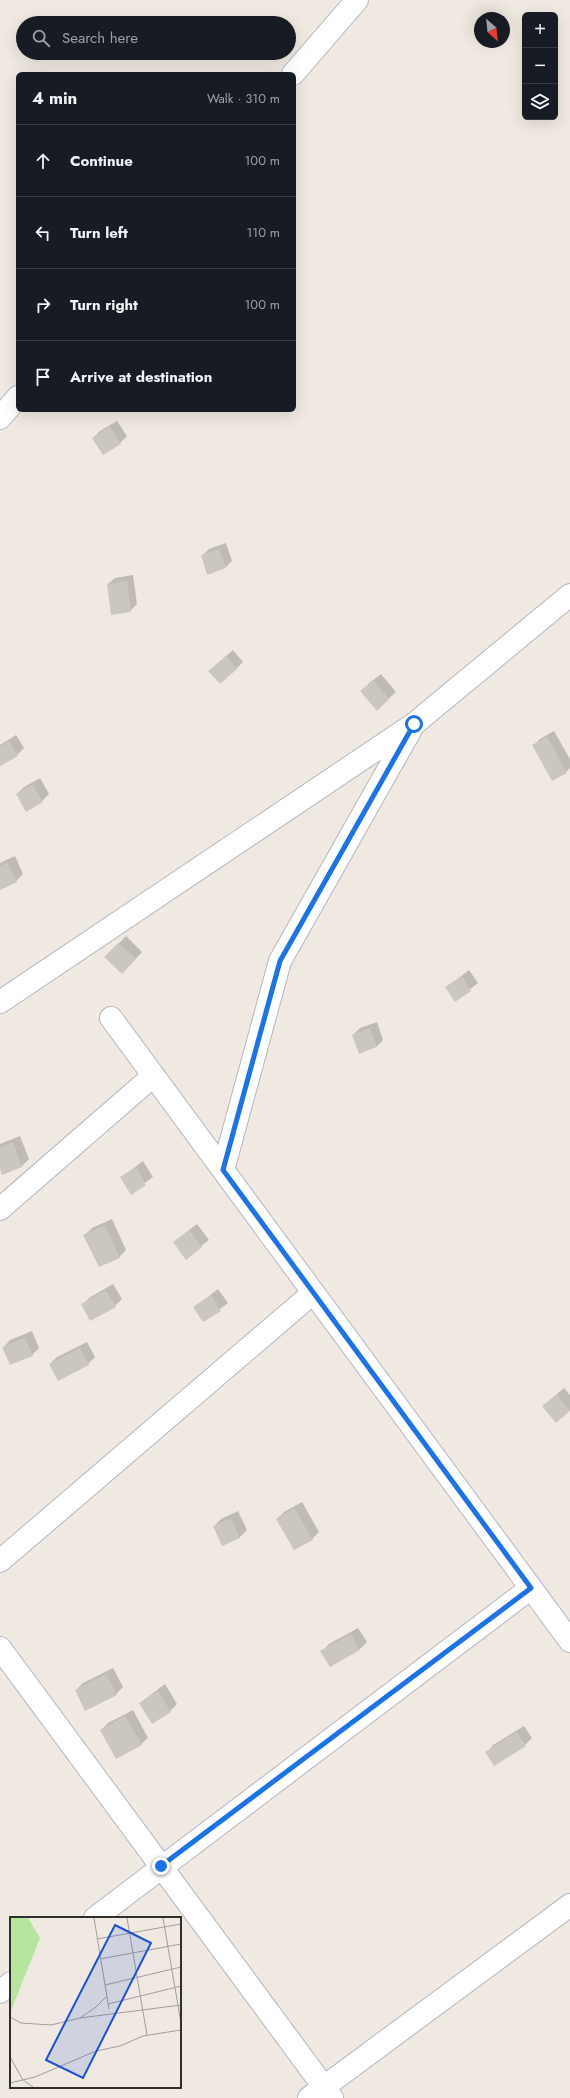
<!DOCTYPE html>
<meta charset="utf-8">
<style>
body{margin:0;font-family:Jost,sans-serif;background:#20242c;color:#f1f3f6}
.controls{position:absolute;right:12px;top:12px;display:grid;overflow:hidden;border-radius:6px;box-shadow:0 4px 16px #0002}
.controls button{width:36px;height:36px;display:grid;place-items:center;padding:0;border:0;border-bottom:1px solid #363941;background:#171b24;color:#f1f3f6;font:20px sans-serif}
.compass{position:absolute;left:474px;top:12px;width:36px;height:36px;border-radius:50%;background:#171b24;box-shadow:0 4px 16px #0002;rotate:153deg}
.stop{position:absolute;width:12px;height:12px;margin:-9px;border:3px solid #1a73e8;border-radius:50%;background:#fff}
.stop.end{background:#1a73e8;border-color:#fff;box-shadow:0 1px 4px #0008}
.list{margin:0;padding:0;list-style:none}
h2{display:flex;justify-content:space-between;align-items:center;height:52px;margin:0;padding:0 16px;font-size:17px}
h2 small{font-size:13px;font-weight:400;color:#9ea1a6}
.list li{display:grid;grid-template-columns:26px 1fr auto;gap:12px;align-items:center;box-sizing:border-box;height:72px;padding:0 16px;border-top:1px solid #363941}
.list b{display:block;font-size:15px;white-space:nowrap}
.list em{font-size:13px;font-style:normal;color:#9ea1a6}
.icon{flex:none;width:22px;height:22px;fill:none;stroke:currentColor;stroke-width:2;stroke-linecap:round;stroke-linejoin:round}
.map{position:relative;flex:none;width:570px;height:2098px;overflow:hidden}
.search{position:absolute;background:#171b24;box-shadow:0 4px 16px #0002;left:16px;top:16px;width:280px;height:44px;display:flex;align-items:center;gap:10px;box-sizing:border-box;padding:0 14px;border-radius:22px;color:#9ea1a6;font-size:15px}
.panel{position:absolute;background:#171b24;box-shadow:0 4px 16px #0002;left:16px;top:72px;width:280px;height:340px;border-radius:6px}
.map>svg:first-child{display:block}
</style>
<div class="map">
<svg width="570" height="2098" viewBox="0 0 570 2098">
<rect width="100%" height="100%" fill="#efe9e1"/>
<path fill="#0003" d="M117 421 127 436 120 443 93 438 100 431Z
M226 543 232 561 225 568 202 556 209 549Z
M133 575 137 604 130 611 108 584 115 578Z
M233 650 243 662 236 669 217 664Z
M381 674 396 692 377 709 368 684Z
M554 731 570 759V768L566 772 533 746 540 739Z
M16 735 24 748 17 755 0 765V745Z
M40 778 49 794 42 801 17 794 24 787Z
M15 856 23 874 16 881 0 889V863Z
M126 936 142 952 129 966 106 957Z
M469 970 478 983 455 1001 447 987Z
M377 1022 383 1040 376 1047 353 1035 360 1028Z
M20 1136 29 1159 22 1166 0 1165V1144Z
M143 1161 153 1177 131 1193 122 1177Z
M112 1219 126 1250 119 1257 85 1235 92 1228Z
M197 1224 209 1240 186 1258 174 1242Z
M113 1284 122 1299 115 1306 90 1320 82 1305 89 1298Z
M218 1289 228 1303 204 1321 195 1307Z
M32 1331 39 1348 32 1355 4 1347 10 1340Z
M87 1342 95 1357 88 1364H50L57 1357Z
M564 1388 570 1395V1410L556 1421 551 1399Z
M302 1502 319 1532 312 1539 277 1519 284 1512Z
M238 1511 247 1530 240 1537 222 1545 214 1526 221 1519Z
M358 1628 367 1642 360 1649 330 1666 322 1651 329 1644Z
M113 1668 123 1687 116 1694 76 1690 83 1683Z
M165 1684 177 1704 170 1711 140 1703Z
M133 1710 148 1738 141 1744 101 1730 108 1723Z
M524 1726 532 1738 525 1745 495 1765 487 1752 493 1745Z"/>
<path fill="#cbc7bf" d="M110 427 121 444 103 455 92 438Z
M219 549 226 568 207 575 201 555Z
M127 581 131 612 111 615 107 584Z
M226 656 237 669 220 684 208 671Z
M373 680 389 699 377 711 360 691Z
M547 737 567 773 552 781 532 745Z
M9 741 18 756 0 766V747Z
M33 785 43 802 26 812 16 794Z
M7 862 17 882 0 890V866Z
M118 943 136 959 122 974 104 957Z
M462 976 471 991 455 1002 445 987Z
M370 1028 377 1047 359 1054 352 1035Z
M13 1142 22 1167 2 1175 0 1168V1147Z
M136 1167 146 1185 131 1195 120 1177Z
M105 1225 120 1258 99 1267 83 1235Z
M189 1230 202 1247 186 1260 173 1242Z
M106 1290 116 1307 90 1321 81 1304Z
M211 1295 221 1311 203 1322 193 1307Z
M25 1338 33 1356 10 1365 2 1347Z
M80 1348 89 1365 58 1381 49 1364Z
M557 1394 570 1411 556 1423 542 1406Z
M294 1508 313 1540 294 1550 276 1519Z
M231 1518 240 1538 222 1546 213 1526Z
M351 1634 360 1650 330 1667 320 1651Z
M106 1674 117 1695 85 1711 75 1690Z
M158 1691 171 1712 152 1724 139 1703Z
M125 1716 142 1745 116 1759 100 1730Z
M517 1732 526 1746 494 1766 485 1752Z"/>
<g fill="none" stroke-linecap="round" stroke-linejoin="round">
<defs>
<path id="minor" d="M293 74 357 0
M0 418 18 397
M414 724 570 595
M0 1002 414 724 280 961 223 1170
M111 1018 570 1641
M0 1209 153 1076
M0 1561 313 1293
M0 1648 332 2098
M95 1918 531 1588
M0 1992 11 1983
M309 2098 570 1905"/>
</defs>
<use href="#minor" stroke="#b4b7c1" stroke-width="24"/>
<use href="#minor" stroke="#fff" stroke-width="22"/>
</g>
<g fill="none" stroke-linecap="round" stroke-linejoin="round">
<path stroke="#1a73e8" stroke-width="5" d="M161 1866 531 1588 223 1170 280 961 414 724"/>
</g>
<g transform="translate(10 1917)">
<rect width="171" height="171" fill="#efe9e1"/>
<path d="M0 1H18L30 21 0 96Z" fill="#b6e59e"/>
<path fill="none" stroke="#a29e99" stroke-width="1" d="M84 1 99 92M117 1 137 118M153 1 171 106M87 22 171 7M90 42 171 27M95 68 171 50M97 79 86 90 70 101 171 88M98 87 171 69M0 100 11 106 41 108 70 101M0 140 13 163 23 170M0 166 25 160 86 134 110 129 133 119 171 113"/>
<path fill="#1d4ed8" fill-opacity="0.15" stroke="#1d4ed8" stroke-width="2" d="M105 8 141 26 73 161 36 143Z"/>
<rect width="171" height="171" fill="none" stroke="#2e2e2e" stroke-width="2"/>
</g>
</svg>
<div class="controls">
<button>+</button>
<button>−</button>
<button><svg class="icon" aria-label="layers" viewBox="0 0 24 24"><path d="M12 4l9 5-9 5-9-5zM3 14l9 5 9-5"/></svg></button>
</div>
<svg class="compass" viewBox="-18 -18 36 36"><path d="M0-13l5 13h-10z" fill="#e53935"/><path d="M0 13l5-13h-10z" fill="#9ea1a6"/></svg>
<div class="stop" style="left:414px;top:724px"></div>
<div class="stop end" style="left:161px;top:1866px"></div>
<div class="search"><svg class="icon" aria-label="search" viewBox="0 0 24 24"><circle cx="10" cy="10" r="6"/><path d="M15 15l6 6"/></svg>Search here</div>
<section class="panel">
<h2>4 min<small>Walk · 310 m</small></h2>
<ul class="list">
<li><svg class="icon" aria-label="ahead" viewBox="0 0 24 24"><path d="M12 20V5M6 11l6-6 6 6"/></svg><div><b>Continue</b></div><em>100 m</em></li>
<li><svg class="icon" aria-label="left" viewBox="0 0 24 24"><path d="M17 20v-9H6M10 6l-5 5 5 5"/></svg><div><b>Turn left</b></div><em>110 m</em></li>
<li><svg class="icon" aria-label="right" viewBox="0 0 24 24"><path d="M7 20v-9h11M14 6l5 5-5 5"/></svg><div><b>Turn right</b></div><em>100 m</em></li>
<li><svg class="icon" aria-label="arrive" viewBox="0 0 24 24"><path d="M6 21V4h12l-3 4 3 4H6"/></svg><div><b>Arrive at destination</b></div></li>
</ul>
</section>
</div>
